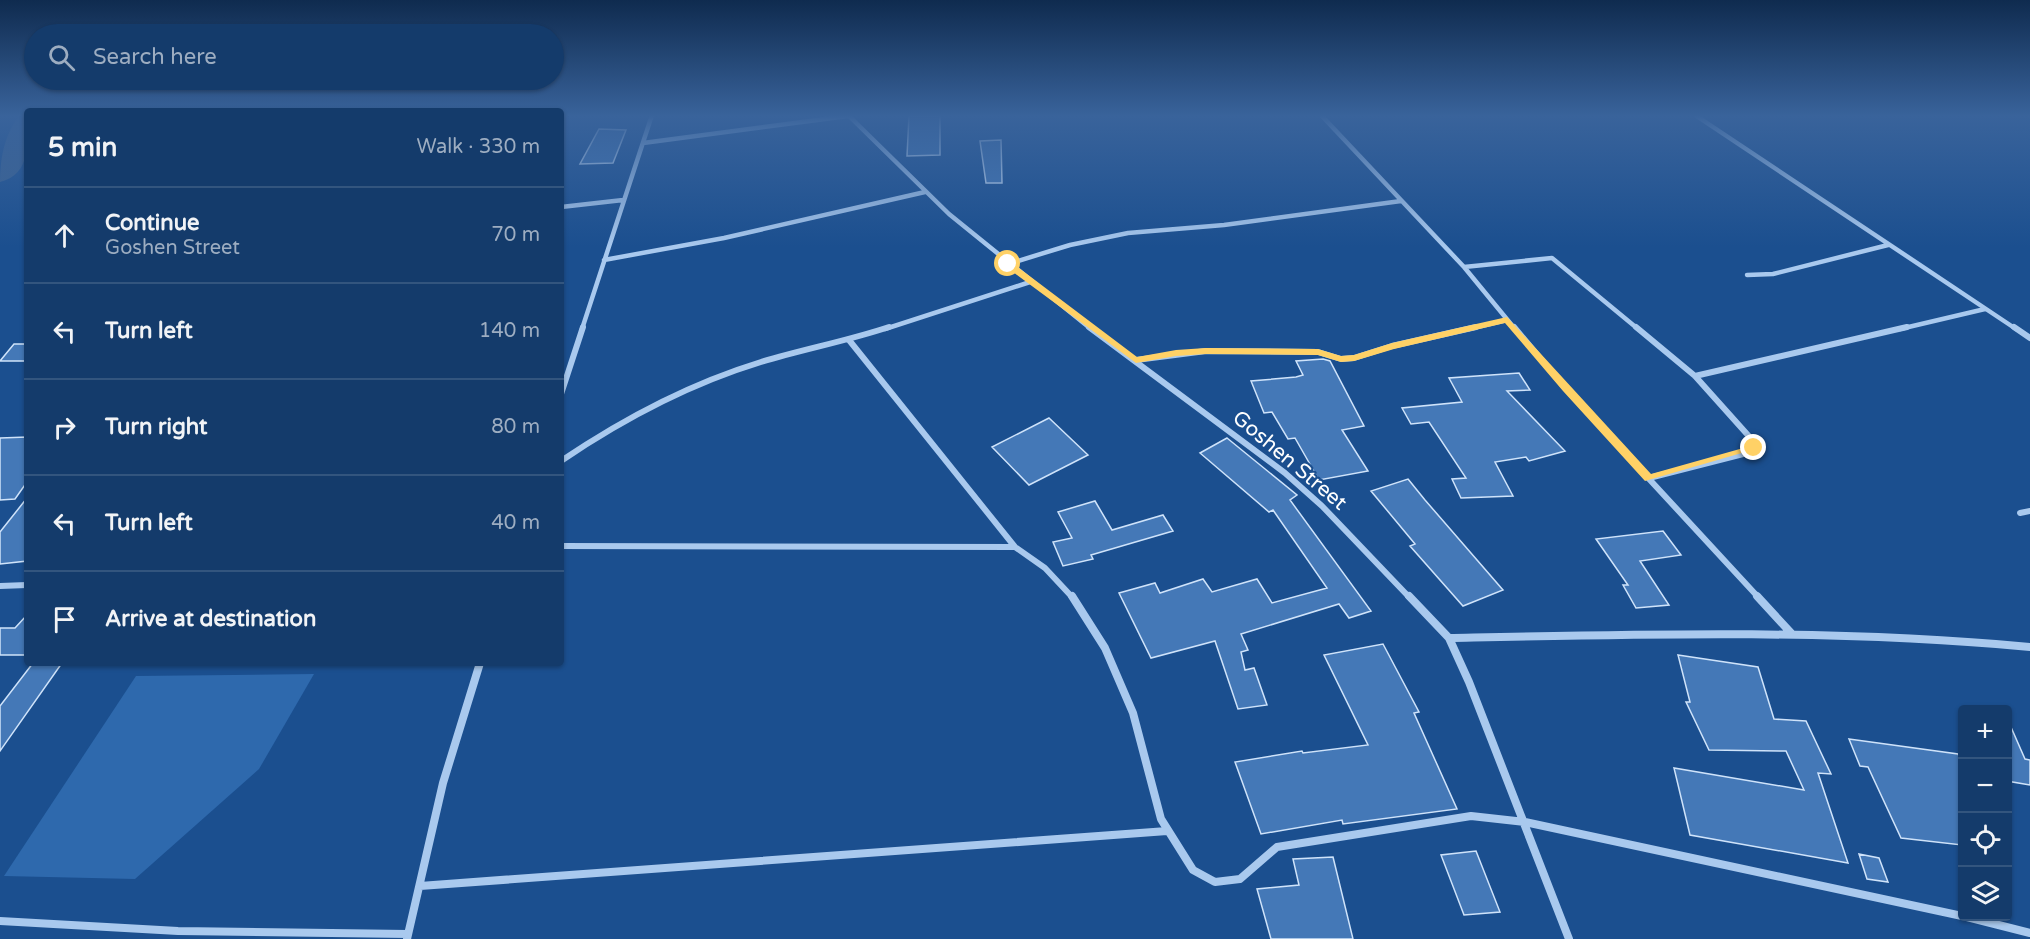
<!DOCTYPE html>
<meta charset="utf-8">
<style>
body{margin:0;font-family:"Varela Round",sans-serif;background:#1d4271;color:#f1f3f6}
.controls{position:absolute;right:18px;bottom:18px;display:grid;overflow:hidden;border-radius:6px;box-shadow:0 2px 4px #0004}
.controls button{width:54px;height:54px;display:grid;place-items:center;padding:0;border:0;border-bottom:2px solid #33557e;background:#143b6b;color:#f1f3f6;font:30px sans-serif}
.stop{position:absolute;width:18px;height:18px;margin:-14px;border:4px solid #ffd166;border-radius:50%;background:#fff}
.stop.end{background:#ffd166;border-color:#fff;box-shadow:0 2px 6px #0008}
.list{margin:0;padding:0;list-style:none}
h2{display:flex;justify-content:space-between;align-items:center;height:78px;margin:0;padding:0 24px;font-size:26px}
h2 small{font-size:20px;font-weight:400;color:#9dadc1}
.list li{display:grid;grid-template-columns:39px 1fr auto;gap:18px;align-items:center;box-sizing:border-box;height:96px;padding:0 24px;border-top:2px solid #33557e}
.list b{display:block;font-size:22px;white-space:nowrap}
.list p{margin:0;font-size:20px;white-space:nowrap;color:#9dadc1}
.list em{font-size:20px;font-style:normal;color:#9dadc1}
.icon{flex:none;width:33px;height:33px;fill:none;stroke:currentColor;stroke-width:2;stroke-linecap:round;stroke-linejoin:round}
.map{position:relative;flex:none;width:2030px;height:939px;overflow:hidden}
.search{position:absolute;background:#143b6b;box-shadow:0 2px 4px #0004;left:24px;top:24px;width:540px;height:66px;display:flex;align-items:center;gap:15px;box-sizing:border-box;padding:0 21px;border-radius:33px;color:#9dadc1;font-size:22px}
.panel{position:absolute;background:#143b6b;box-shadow:0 2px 4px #0004;left:24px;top:108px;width:540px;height:558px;border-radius:6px}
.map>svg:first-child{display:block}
</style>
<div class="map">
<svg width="2030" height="939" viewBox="0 0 2030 939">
<rect width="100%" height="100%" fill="#1b4f8f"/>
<path fill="#2e69ad" d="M314 674 259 769 135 879 4 876 136 676Z"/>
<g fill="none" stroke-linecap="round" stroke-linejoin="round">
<path fill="#3c6290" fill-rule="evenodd" d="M27 116C27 142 32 174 0 182 0 158 4 138 17 118Z"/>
</g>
<path fill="#4478b7" stroke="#cfe3fa" stroke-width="1.5" d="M909 116H940V155L907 156Z
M599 129 626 130 613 163 580 164Z
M1001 140 1002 183H986L980 141Z
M14 344H27V361H0Z
M1323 359 1330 361 1364 426 1342 430 1368 471 1319 480 1295 438 1288 439 1272 412 1264 413 1251 381 1296 377 1303 375 1296 361Z
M1519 373 1530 390 1507 391 1565 451 1529 461 1526 457 1495 462 1513 496 1461 498 1452 479 1466 478 1429 422 1411 424 1402 408 1462 402 1449 378Z
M1049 418 1088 455 1029 485 992 447Z
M27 437V482L15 499 0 500V438Z
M1227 438 1297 495 1290 500 1371 611 1349 618 1339 604 1241 634 1248 650 1241 652 1245 670 1254 668 1267 705 1238 709 1215 641 1151 658 1119 593 1155 583 1160 593 1203 579 1212 592 1257 579 1272 603 1327 588 1273 510 1269 512 1200 453Z
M1408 479 1425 500 1503 590 1463 606 1410 546 1415 544 1371 491Z
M27 498V561L0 564V532Z
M1095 501 1112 530 1163 515 1173 531 1091 555 1093 559 1063 566 1053 542 1072 538 1058 512Z
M1663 531 1681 555 1640 561 1669 605 1636 608 1623 585H1628L1596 539Z
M27 615V655H0V628H15Z
M1383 644 1419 712 1414 713 1457 809 1343 824 1342 820 1261 834 1235 762 1302 751 1303 753 1368 745 1324 655Z
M1678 655 1758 667 1774 719 1806 721 1831 774 1818 773 1848 863 1690 835 1674 768 1804 790 1786 751 1709 750 1686 702H1690Z
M33 663H62L0 751V706Z
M2007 718 2025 759 2030 760V785L2007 781Z
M1849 739 1958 754 1962 763V845L1901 838 1868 767 1860 766Z
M1476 851 1500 912 1464 915 1441 855Z
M1859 854 1879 858 1888 882 1867 879Z
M1333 857 1353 939H1271L1257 889 1299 885 1293 859Z"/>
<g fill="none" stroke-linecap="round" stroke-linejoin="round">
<path stroke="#a9c9ee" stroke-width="4.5" d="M848 115 949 214 1091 329
M1321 115 1464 267 1515 329
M1695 115 2016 329
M643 143 848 116
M561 207 623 200
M604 260 724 238 925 192
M1008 264 1070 245 1128 233 1224 225 1401 201
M1464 267 1552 258 1638 329
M1747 275 1773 274 1888 245
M582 329 652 115
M885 329 1030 282
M1469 329 1507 320
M1900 329 1985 309"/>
<path stroke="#a9c9ee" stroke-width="6" d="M1089 327 1285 473 1322 506 1410 598
M1514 327 1566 389 1759 598
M1636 327 1695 376 1755 443 1754 448 1747 453 1649 478
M2014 327 2030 338
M849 340 1015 547 1045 568 1073 598
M1136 360 1206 351 1318 352 1341 359 1354 358 1392 346 1476 327
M1695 376 1907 327
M561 394 583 327
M561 461C623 419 689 384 761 362 804 349 847 341 889 327
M2020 513 2030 511
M561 546 1015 547
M0 586 27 585"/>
<path stroke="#a9c9ee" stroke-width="8" d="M1072 596 1105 648 1133 713 1161 819 1193 870 1215 882 1240 879 1277 847 1471 816 1525 822 1962 916
M1409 596 1449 638 1469 682 1569 939
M1757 596 1792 634
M1449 638C1643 634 1836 629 2030 647
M420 886 1167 831
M1963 916 2030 933
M0 921 178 931 408 934
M407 939 443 783 480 663"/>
</g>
<linearGradient id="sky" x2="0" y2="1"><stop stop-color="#0f2b4f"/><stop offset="0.47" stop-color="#39639b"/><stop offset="1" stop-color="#39639b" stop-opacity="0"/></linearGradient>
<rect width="2030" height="247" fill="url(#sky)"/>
<path fill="#ffd166" d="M1005 262H1011L1137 357 1176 350 1206 348 1318 349 1341 356 1354 355 1392 343 1507 317 1651 474 1754 445 1759 448 1645 481 1563 391 1505 323 1394 349 1354 361 1341 362 1318 355 1206 354 1176 356 1136 363 1005 266Z"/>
<g text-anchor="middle" stroke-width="4.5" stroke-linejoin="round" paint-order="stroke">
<g font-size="21" fill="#fff" stroke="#1b4f8f">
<text transform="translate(1290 460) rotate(40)" y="7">Goshen Street</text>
</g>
</g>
</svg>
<div class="controls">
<button>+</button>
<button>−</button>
<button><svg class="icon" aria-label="locate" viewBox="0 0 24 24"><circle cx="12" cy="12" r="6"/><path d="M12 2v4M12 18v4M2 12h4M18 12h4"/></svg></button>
<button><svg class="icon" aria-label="layers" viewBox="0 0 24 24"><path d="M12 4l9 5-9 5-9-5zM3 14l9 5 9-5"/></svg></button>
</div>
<div class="stop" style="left:1008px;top:264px"></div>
<div class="stop end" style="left:1754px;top:448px"></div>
<div class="search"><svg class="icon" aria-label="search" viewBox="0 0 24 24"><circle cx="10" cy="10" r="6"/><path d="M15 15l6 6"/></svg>Search here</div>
<section class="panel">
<h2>5 min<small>Walk · 330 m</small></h2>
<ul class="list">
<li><svg class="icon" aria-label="ahead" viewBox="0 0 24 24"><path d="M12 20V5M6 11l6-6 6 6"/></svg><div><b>Continue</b><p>Goshen Street</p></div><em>70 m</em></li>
<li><svg class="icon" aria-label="left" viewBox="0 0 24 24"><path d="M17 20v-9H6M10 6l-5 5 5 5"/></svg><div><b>Turn left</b></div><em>140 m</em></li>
<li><svg class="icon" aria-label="right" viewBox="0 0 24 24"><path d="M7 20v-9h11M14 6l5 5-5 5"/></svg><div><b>Turn right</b></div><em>80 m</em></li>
<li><svg class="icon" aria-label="left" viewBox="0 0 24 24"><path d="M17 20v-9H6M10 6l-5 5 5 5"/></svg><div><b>Turn left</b></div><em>40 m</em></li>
<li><svg class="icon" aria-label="arrive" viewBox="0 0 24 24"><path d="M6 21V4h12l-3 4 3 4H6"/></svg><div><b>Arrive at destination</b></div></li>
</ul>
</section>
</div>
